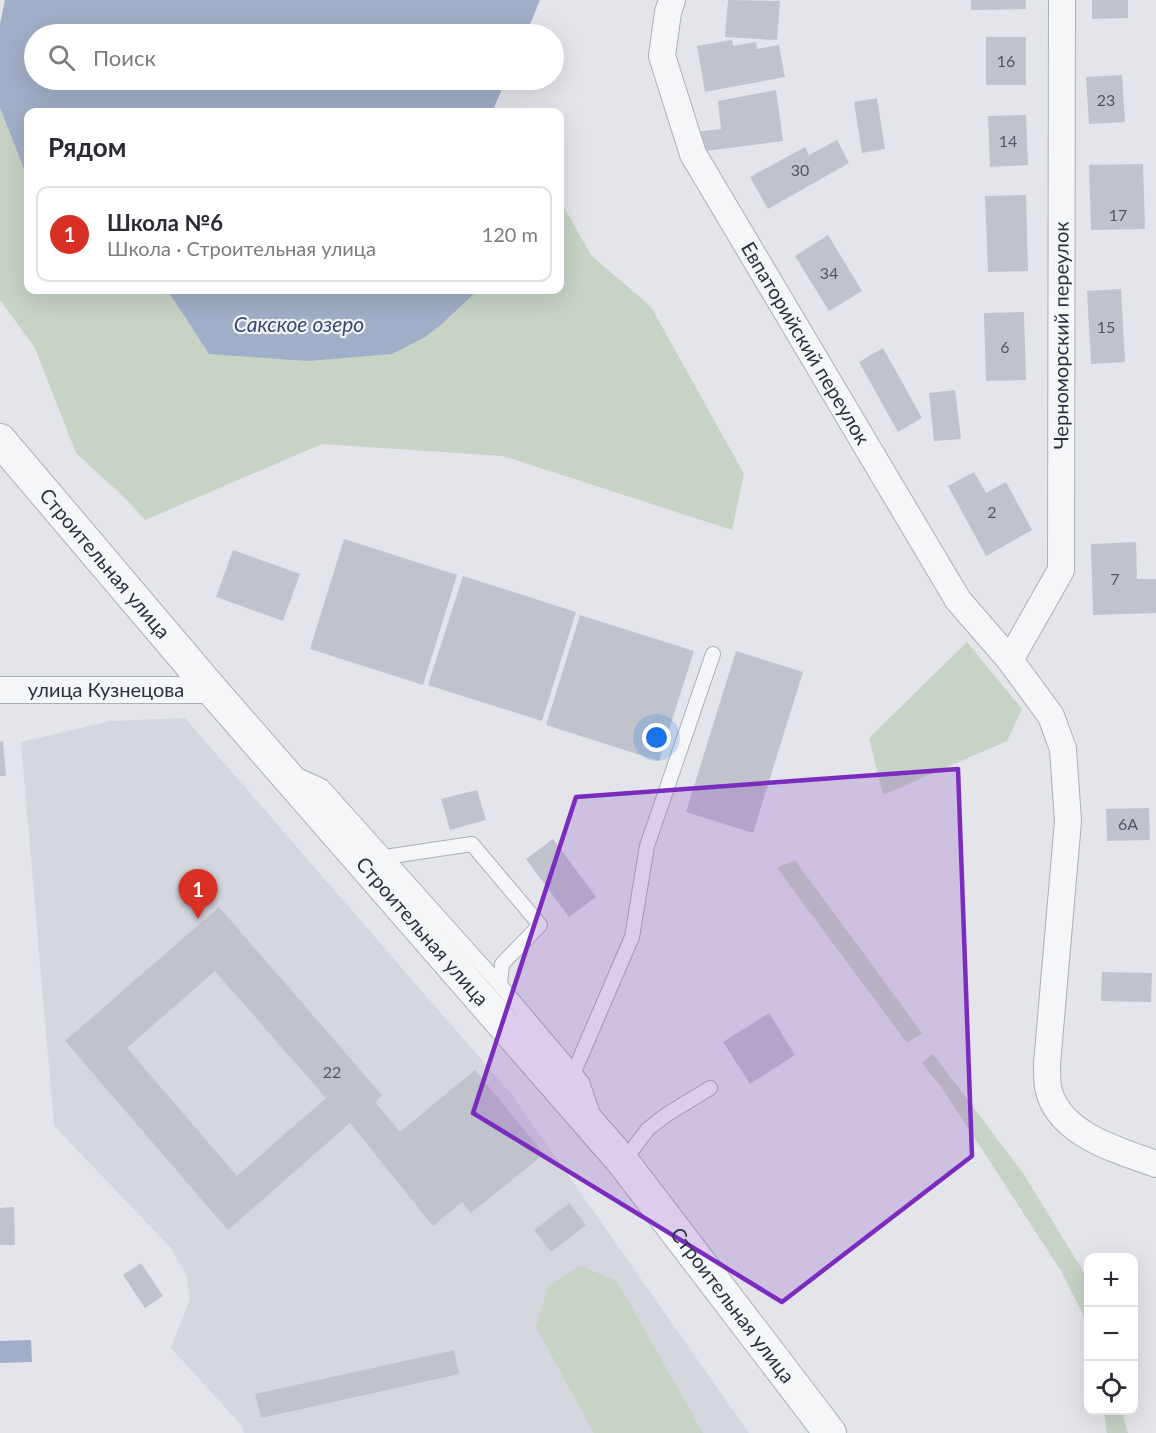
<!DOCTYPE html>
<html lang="ru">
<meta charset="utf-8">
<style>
body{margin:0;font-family:Lato,sans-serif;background:#f7f7f7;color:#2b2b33}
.controls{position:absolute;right:18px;bottom:18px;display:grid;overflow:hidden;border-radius:12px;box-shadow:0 6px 24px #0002}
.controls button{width:54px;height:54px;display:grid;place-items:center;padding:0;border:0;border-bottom:2px solid #e1e1e2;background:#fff;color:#2b2b33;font:30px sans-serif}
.you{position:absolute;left:657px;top:738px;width:21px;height:21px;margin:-15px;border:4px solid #fff;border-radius:50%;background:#1a73e8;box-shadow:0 0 0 9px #1a73e833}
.badge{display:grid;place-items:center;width:39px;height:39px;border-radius:50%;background:#d93025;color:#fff;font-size:20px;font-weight:700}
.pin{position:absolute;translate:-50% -50px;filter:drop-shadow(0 2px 3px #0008)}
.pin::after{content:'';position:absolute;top:32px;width:21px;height:18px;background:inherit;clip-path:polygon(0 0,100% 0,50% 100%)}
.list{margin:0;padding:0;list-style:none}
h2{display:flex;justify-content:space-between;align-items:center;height:78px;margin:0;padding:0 24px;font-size:26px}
h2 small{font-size:20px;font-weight:400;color:#7c7c81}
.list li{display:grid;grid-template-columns:39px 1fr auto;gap:18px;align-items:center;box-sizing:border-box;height:96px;margin:0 12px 12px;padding:0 12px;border:2px solid #e1e1e2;border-radius:12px}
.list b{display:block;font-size:22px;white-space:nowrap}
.list p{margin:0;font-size:20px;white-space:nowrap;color:#7c7c81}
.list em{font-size:20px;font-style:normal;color:#7c7c81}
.icon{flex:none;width:33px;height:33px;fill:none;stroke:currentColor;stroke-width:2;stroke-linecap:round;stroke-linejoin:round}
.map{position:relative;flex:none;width:1156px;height:1433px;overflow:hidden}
.search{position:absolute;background:#fff;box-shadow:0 6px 24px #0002;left:24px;top:24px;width:540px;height:66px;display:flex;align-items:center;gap:15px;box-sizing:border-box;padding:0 21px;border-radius:33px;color:#7c7c81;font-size:22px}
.panel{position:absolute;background:#fff;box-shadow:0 6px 24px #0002;left:24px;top:108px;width:540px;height:186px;border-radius:12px}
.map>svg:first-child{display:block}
</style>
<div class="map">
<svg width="1156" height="1433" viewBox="0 0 1156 1433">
<rect width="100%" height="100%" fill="#e3e5ea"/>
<path fill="#d5d7df" d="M185 718 512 1095 749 1433H244L242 1426 171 1348 190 1299 186 1274 170 1247 54 1126 21 742 111 721Z"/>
<path fill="#c6d3c5" d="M0 108 28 179V290H167L209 354 443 323 478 290H560V200L591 255 651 307 744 474 732 530 503 456 322 444 145 520 126 499 76 453 35 348 0 300Z
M967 642 1022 709 1007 741 883 795 869 738Z
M795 860 922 1033 907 1043 777 868Z
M933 1054 1023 1173 1088 1279V1324L1061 1271 942 1088 922 1063Z
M581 1266 617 1281 703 1433H594L536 1327 548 1285Z
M1104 1411H1122L1128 1433H1107Z"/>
<path fill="#a1aec7" d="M5 0H540L526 34H34V80H506L492 112H28V179L0 108V24Z
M167 290H478L443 323 425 337 392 354 308 361 209 354Z
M31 1340 32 1362 0 1363V1341Z"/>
<path fill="#c0c3cc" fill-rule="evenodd" d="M728 0 780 1 777 40 725 37Z
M971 0H1026V9L971 10Z
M1092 0H1128V18L1092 19Z
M986 37H1026V85H986Z
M732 40 733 46 756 42 757 49 779 45 785 77 705 92 697 46Z
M1122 75 1125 122 1089 124 1086 77Z
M776 90 783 141 698 152 695 132 721 129 718 101Z
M877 98 885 149 862 153 854 102Z
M1026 115 1028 165 990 167 988 116Z
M837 140 849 163 768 209 750 177 805 147 809 155Z
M1143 164 1145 229 1091 230 1089 165Z
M1026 195 1028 271 988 272 985 196Z
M828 235 862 291 829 311 795 256Z
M1121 289 1125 362 1091 364 1087 291Z
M1024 312 1026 380 986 381 984 313Z
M883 348 922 418 898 432 859 362Z
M955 390 961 439 934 441 929 393Z
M974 472 986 493 1006 482 1032 530 986 556 948 486Z
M344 539 457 575 423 685 310 649Z
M1136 542 1137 579H1156V613L1093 615 1091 544Z
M233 550 300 574 283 621 216 597Z
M463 576 576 612 542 721 428 685Z
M580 615 694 651 659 761 546 725Z
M736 651 803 672 753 833 686 812Z
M3 741 6 776H0V742Z
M477 790 486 820 450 830 441 799Z
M1149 808 1150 840 1107 841 1106 809Z
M553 839 596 897 569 917 526 859Z
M219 907 382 1095 375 1102 400 1132 475 1070 544 1154 471 1213 462 1202 433 1226 350 1123 228 1230 65 1041ZM215 971 326 1098 237 1176 127 1048Z
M1102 972 1152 973 1151 1002 1101 1001Z
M769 1013 795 1055 750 1084 723 1042Z
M569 1203 586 1225 551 1252 534 1230Z
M14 1207 15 1245H0V1208Z
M141 1263 163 1296 145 1308 123 1275Z
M454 1350 459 1374 261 1418 255 1394Z"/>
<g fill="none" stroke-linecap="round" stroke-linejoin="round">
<defs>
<path id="service" d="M298 775 322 786 500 985 582 1082 593 1114
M385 857 472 844 540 925 502 964 500 985
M574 1072 632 937 647 846 713 654
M623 1162 648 1129 666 1115 710 1088"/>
<g id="minor">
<path id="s1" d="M672 0 668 12 662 56 693 154 958 600 1010 660 1051 716 1063 749 1068 821 1047 1064C1047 1071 1047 1080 1048 1087 1057 1134 1117 1150 1156 1164"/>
<path id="s2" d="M1010 660 1061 570 1062 0"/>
<path id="s3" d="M0 690H212"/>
</g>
<g id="tertiary">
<path id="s4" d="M0 440 212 690 623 1162 830 1433"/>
</g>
</defs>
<use href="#service" stroke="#acafb7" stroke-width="16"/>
<use href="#minor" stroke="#acafb7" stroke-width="28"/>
<use href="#tertiary" stroke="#acafb7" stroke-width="34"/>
<use href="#service" stroke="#f5f6f8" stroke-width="14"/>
<use href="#minor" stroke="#f5f6f8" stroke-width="26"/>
<use href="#tertiary" stroke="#f5f6f8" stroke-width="32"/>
</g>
<path fill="#7b2cbf" fill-opacity="0.2" stroke="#7b2cbf" stroke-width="4.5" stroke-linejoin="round" d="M958 769 972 1156 782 1302 473 1113 576 797Z"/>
<g text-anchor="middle" stroke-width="4.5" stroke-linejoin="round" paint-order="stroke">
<g font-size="16" fill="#515664">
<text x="1006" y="67">16</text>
<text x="1106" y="106">23</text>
<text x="1008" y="147">14</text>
<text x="800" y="176">30</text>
<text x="1118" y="221">17</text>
<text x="829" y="279">34</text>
<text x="1106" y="333">15</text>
<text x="1005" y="353">6</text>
<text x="992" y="518">2</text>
<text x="1115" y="585">7</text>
<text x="1128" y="830">6А</text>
<text x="332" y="1078">22</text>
</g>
<g font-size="20" fill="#2c3141" stroke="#f2f4f7">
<text dy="7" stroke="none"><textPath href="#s2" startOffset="338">Черноморский переулок</textPath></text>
<text dy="7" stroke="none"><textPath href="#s1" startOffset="380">Евпаторийский переулок</textPath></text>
<text dy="7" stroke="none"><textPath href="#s4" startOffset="162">Строительная улица</textPath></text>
<text dy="7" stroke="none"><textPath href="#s3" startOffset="106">улица Кузнецова</textPath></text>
<text dy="7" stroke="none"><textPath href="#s4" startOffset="648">Строительная улица</textPath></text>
<text dy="7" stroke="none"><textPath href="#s4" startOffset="1134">Строительная улица</textPath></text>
</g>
<g font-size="21" font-style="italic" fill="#394b72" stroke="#f2f4f7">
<text x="299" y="332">Сакское озеро</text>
</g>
</g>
</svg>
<div class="controls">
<button>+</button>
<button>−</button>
<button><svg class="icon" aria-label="locate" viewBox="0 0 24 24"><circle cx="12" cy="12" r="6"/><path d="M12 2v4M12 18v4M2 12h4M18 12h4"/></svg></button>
</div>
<div class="you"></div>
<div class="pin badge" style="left:198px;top:919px">1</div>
<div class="search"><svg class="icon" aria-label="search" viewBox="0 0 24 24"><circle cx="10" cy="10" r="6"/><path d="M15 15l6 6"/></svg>Поиск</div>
<section class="panel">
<h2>Рядом<small></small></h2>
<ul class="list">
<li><span class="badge">1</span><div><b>Школа №6</b><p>Школа · Строительная улица</p></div><em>120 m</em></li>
</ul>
</section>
</div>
